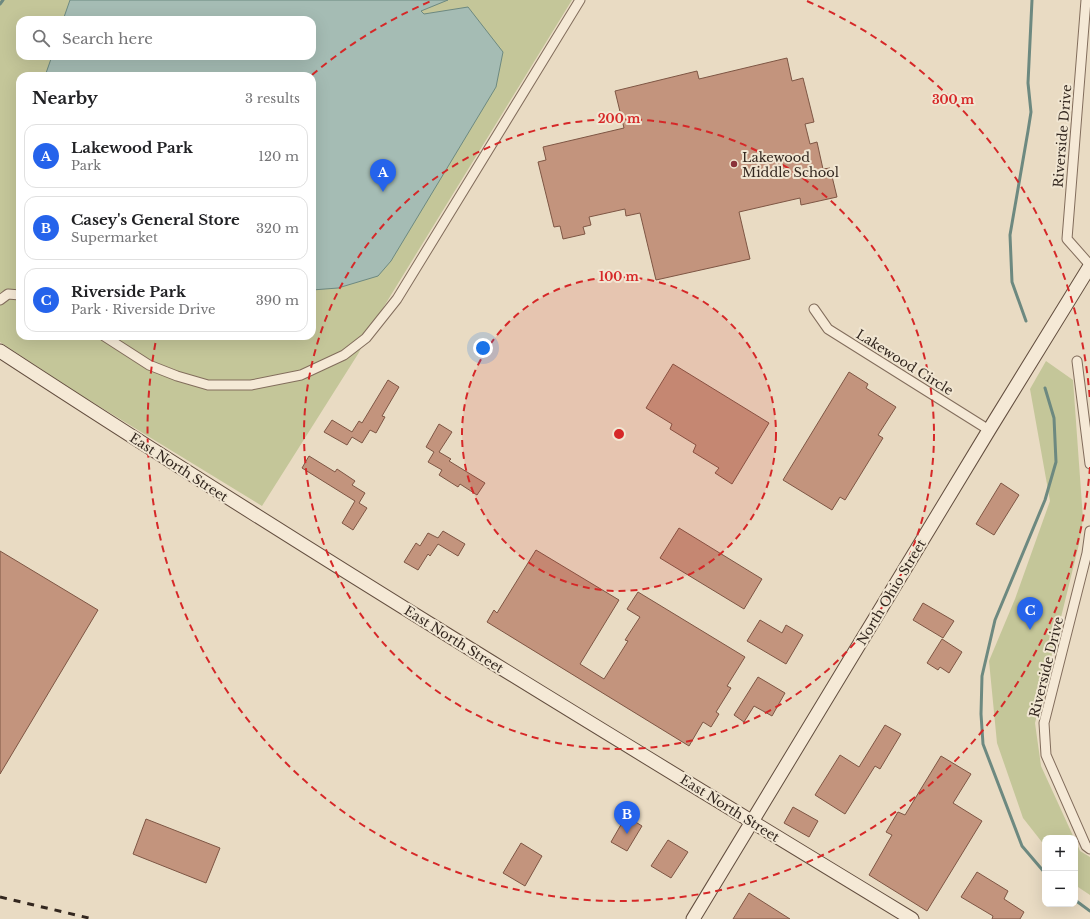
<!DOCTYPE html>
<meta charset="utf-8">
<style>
body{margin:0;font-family:"Libre Baskerville",serif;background:#f2f2f2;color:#202124}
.controls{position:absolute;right:12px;bottom:12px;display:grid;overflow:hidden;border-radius:8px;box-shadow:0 4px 16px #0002}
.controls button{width:36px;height:36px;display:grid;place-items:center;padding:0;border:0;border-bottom:1px solid #e0e0e0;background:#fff;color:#202124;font:20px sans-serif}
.you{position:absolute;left:483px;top:348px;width:14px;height:14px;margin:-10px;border:3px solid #fff;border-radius:50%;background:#1a73e8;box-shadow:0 0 0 6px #1a73e833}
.badge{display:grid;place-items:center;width:26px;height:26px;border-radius:50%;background:#2563eb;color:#fff;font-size:13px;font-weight:700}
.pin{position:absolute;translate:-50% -33px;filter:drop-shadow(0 1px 2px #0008)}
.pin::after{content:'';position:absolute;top:21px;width:14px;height:12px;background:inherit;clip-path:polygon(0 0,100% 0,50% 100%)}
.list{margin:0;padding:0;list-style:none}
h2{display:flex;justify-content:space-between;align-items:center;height:52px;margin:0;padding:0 16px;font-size:17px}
h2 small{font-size:13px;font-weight:400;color:#757577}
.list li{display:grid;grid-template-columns:26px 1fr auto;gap:12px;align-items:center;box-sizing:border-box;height:64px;margin:0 8px 8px;padding:0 8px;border:1px solid #e0e0e0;border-radius:12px}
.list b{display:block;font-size:15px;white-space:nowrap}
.list p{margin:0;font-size:13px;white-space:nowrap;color:#757577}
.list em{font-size:13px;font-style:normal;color:#757577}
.icon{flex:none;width:22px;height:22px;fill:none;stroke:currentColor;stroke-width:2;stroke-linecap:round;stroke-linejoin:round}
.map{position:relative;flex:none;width:1090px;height:919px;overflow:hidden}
.search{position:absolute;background:#fff;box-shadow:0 4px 16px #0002;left:16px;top:16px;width:300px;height:44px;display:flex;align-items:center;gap:10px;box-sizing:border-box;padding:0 14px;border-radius:12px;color:#757577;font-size:15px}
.panel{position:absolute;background:#fff;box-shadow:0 4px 16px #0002;left:16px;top:72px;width:300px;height:268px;border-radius:12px}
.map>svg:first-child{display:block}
</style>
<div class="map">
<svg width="1090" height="919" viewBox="0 0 1090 919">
<rect width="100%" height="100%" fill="#e9dbc3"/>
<path fill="#c4c699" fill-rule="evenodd" d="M0 0H572L383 308 358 354 262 506 79 394 0 342ZM20 20H312V56H20ZM20 76H312V336H20Z
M1046 361 1073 380 1083 519 1079 544 1035 723 1041 766 1074 838H1045V846L1023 818 997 743 989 661 1015 599 1050 501 1030 389Z
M1075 840 1080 851 1090 857V895L1075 885Z"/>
<path fill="#a5bcb4" stroke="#6d8980" d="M70 0H448L421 11 424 14 468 7 503 52 496 87 391 261 378 276 338 288 312 290V76H45L52 56H312V20H63Z"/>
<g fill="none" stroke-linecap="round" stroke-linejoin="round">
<path stroke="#6d8980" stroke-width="3" d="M0 4 3 0
M1026 321 1012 282 1010 235 1028 131 1031 112 1028 83 1032 0
M1045 388 1054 418 1056 462 1045 500 995 620 982 676 981 714 983 744 1022 846 1045 873
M1075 900 1090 911"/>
</g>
<path fill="#c3947d" stroke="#7e5644" d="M787 58 792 81 803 78 814 122 805 124 810 144 817 142 823 169 830 168 837 197 801 205 800 198 739 212 750 259 656 280 640 213 626 216 625 209 589 217 591 225 583 227 585 234 563 239 560 226 554 227 538 162 546 160 543 147 624 128 615 91 697 71 699 79Z
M673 364 769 423 732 484 715 473 719 468 693 452 696 445 670 429 672 424 646 408Z
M849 372 868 384 866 388 896 407 878 435 883 438 845 500 840 497 832 510 783 480Z
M388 380 399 387 382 416 385 417 376 433 370 430 362 443 352 437 347 445 324 432 332 420 352 432 359 421 362 423Z
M439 424 452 432 439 452 451 459 449 461 485 483 477 495 460 484 458 487 439 475 442 470 428 462 434 452 426 447Z
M309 456 335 472 337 469 355 481 352 485 365 493 359 503 367 508 353 530 342 523 355 501 302 468Z
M1001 483 1019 495 994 535 976 524Z
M679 528 762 579 744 609 660 558Z
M443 531 465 544 458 556 438 544 430 556 428 554 418 570 404 562 416 543 420 546 428 533 438 538Z
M536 550 619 600 580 664 604 679 628 641 625 640 640 617 627 609 638 592 745 657 727 686 731 688 716 712 719 714 711 727 703 722 689 746 487 622 494 610 497 613Z
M0 551 98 610 0 774Z
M923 603 954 621 943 638 913 620Z
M760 620 782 633 786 625 803 635 786 664 747 641Z
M942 639 962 652 949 673 940 667 938 670 927 663Z
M758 677 785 693 772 716 754 706 744 722 734 715Z
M885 725 901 734 880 769 875 766 845 814 815 795 840 755 859 767Z
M941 756 971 774 953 803 982 821 927 911 869 875 892 835 886 832 898 812 905 815Z
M793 807 818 821 809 837 784 823Z
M626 816 642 826 627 851 611 842Z
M146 819 220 848 206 883 133 854Z
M668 840 688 852 671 878 651 866Z
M521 843 542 856 525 886 503 873Z
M977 872 1008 891 1004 899 1024 912 1020 919H992L993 916 961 897Z
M749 893 790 919H733Z"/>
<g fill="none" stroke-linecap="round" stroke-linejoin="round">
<defs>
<path id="street" d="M1086 0 1067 239 1090 265
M0 300 8 294 20 295
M814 309 828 329 989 430
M104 336 149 365 177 376 208 385H251L301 375 344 355 366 338 397 299 580 0
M1077 361 1090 464
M1090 531 1087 553 1044 723 1046 755 1086 846 1090 849"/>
<path id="secondary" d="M0 351C300 547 606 733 912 919
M693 919 989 430 1090 266"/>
</defs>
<use href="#street" stroke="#826d5c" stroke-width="11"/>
<use href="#secondary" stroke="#634e3f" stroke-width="15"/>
<use href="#street" stroke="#f5e9d6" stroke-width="9"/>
<use href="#secondary" stroke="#f5e9d6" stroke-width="13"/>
<path stroke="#33271f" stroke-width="3" stroke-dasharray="7 7" stroke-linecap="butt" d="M0 897 93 919"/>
</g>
<circle cx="619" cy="434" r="157" fill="#d62828" fill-opacity=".12"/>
<g fill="none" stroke="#d62828" stroke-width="2" stroke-dasharray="7 5">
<circle cx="619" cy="434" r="157"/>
<circle cx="619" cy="434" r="315"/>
<path d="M1090 467A472 472 0 1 1 156 340M312 75A472 472 0 0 1 431 1M807 1A472 472 0 0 1 1090 401"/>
</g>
<circle fill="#8a323a" stroke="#f1e6d2" stroke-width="1.5" cx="734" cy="164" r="4"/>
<g text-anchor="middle" stroke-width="4" stroke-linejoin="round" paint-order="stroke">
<g font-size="13" fill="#33271f" stroke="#f1e6d2">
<text transform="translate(1062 136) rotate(-85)" y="5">Riverside Drive</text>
<text transform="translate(905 362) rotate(32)" y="5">Lakewood Circle</text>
<text transform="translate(179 467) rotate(33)" y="5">East North Street</text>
<text transform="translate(891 592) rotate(-59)" y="5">North Ohio Street</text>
<text transform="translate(454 639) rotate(32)" y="5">East North Street</text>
<text transform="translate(1046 667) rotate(-76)" y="5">Riverside Drive</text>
<text transform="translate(730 808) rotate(32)" y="5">East North Street</text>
</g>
<g font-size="13" fill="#33271f" stroke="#f1e6d2" text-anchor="start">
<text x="742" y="162">Lakewood<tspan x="742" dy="15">Middle School</tspan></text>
</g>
</g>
<circle cx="619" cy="434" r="6" fill="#d62828" stroke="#f1e6d2" stroke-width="2"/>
<g font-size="12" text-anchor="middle" font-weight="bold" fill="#d62828" stroke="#f1e6d2" stroke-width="4" stroke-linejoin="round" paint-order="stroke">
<text x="953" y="104">300 m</text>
<text x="619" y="123">200 m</text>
<text x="619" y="281">100 m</text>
</g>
</svg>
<div class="controls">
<button>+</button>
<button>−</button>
</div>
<div class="you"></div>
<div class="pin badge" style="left:383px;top:192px">A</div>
<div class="pin badge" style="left:627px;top:834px">B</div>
<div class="pin badge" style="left:1030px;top:630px">C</div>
<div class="search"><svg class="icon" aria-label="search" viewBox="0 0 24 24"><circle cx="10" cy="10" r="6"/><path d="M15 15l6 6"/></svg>Search here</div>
<section class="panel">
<h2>Nearby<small>3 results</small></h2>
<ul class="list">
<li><span class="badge">A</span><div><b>Lakewood Park</b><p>Park</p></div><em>120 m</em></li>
<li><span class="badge">B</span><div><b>Casey's General Store</b><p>Supermarket</p></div><em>320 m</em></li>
<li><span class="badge">C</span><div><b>Riverside Park</b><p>Park · Riverside Drive</p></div><em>390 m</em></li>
</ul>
</section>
</div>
